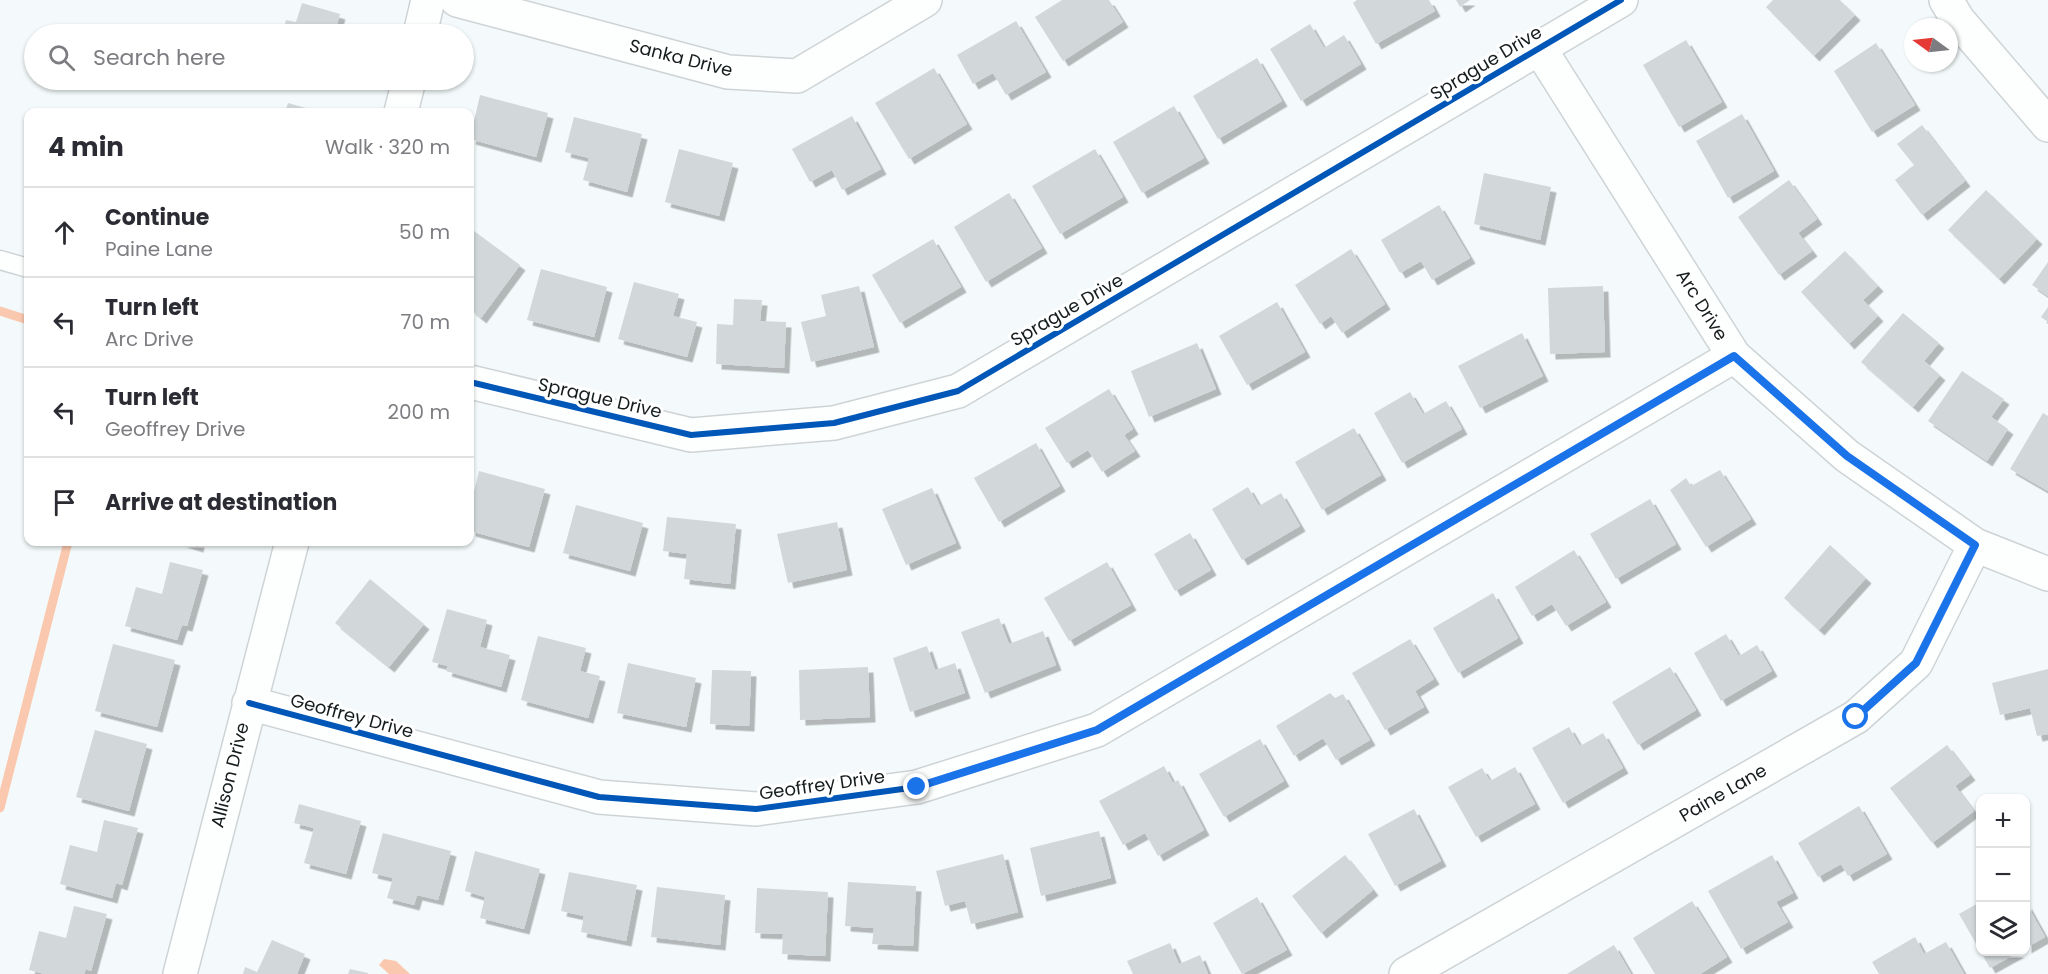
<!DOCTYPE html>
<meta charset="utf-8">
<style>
body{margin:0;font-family:Poppins,sans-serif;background:#f2f2f3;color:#2b2b33}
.controls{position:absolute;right:18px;bottom:18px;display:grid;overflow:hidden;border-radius:12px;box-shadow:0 2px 4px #0004}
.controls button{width:54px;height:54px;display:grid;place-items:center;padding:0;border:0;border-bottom:2px solid #e1e1e2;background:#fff;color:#2b2b33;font:30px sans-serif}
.compass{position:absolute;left:1904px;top:18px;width:54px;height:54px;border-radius:50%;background:#fff;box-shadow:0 2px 4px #0004;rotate:285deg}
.stop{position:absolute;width:18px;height:18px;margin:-14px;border:4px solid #1a73e8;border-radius:50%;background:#fff}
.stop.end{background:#1a73e8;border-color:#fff;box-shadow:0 2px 6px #0008}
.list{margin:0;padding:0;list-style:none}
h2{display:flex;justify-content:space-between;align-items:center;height:78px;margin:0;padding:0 24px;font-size:26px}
h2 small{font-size:20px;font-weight:400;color:#7c7c81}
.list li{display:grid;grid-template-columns:39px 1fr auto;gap:18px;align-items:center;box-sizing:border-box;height:90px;padding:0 24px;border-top:2px solid #e1e1e2}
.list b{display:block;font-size:22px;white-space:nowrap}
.list p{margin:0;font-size:20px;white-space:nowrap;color:#7c7c81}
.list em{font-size:20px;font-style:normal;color:#7c7c81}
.icon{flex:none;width:33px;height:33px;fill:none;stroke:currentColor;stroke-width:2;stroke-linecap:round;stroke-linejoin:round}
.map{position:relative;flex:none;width:2048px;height:974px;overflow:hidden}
.search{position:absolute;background:#fff;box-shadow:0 2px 4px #0004;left:24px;top:24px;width:450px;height:66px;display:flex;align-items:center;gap:15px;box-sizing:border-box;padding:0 21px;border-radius:33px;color:#7c7c81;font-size:22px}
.panel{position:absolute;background:#fff;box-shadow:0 2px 4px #0004;left:24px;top:108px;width:450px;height:438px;border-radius:12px}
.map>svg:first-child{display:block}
</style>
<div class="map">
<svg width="2048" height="974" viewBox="0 0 2048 974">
<defs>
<filter id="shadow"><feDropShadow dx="5.5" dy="5.5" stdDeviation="0" flood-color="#0004"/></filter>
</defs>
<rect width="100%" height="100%" fill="#f4fafb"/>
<path fill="#fac8af" d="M384 959 396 961 410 974H389L379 965Z"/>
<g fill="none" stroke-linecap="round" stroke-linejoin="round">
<path stroke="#fac8af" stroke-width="9" d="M0 311 28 320
M0 808 68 542"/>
</g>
<path fill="#d2d8da" filter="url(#shadow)" d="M1062 0H1109L1123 22 1063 61 1035 17Z
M1357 0H1429L1435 11 1376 44 1353 3Z
M1456 0H1470L1460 7Z
M1773 0H1840L1855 15 1814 56 1766 7Z
M302 3 340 14 334 34H282L286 20 296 22Z
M1016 21 1046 72 1006 95 993 73 973 84 957 55Z
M1310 24 1324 48 1344 35 1361 64 1301 101 1270 49Z
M1686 40 1722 102 1679 127 1643 65Z
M1876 43 1915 105 1872 132 1834 71Z
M1257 58 1282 101 1218 139 1193 96Z
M934 68 967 124 909 159 875 103Z
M480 95 548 113 536 157 470 139Z
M288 103 320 112H285Z
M1174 106 1204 158 1142 193 1113 142Z
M1742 114 1774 171 1728 198 1696 141Z
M852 116 881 169 842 190 832 170 810 182 792 149Z
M574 117 642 134 627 192 583 180 589 158 565 152Z
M1922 125 1965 181 1922 215 1895 180 1914 165 1897 144Z
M679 149 733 163 719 216 665 202Z
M1095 149 1123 197 1060 234 1032 186Z
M1484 173 1551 187 1540 240 1474 224Z
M1789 180 1817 219 1798 233 1812 251 1779 275 1738 217Z
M1986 190 2037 239 1999 279 1948 230Z
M1009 193 1042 248 986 282 954 227Z
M1439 205 1470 258 1432 280 1421 261 1400 273 1381 240Z
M470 228 520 265 481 318 470 309Z
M933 239 961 287 900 323 872 275Z
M1351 249 1385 304 1342 333 1331 316 1320 324 1295 285Z
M1845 251 1878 286 1863 300 1878 316 1849 344 1801 292Z
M2048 262V296L2032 285Z
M541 269 607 287 594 337 527 320Z
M634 282 679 294 673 316 697 322 687 357 618 339Z
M859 286 874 347 811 362 801 322 826 316 821 295Z
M1603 286 1605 352 1550 354 1548 288Z
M734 299 762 300 760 321 786 322 784 368 716 364 717 324 733 325Z
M1277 302 1305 352 1247 385 1219 336Z
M2048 307V322L2041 317Z
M1903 313 1939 343 1924 361 1940 375 1913 407 1861 362Z
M1522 333 1543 376 1480 408 1458 366Z
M1197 343 1216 389 1149 417 1131 371Z
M1962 371 2004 399 1991 417 2008 429 1987 461 1928 421Z
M1109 389 1133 429 1124 435 1135 451 1102 472 1088 450 1067 463 1045 428Z
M1410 392 1423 414 1446 401 1462 429 1402 463 1374 413Z
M2043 413 2048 416V491L2010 469Z
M1354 428 1381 475 1322 510 1295 462Z
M1036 443 1060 486 999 522 974 478Z
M1720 470 1751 519 1706 547 1670 490 1686 478 1691 486Z
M479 471 545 489 529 547 470 531V508Z
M1248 487 1259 506 1281 493 1300 526 1242 560 1212 509Z
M932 488 956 543 906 565 882 509Z
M1650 499 1676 544 1616 579 1590 534Z
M576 505 643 523 630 571 563 553Z
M667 517 736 524 730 584 684 579 687 554 663 551Z
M837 522 847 570 788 583 777 534Z
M1190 533 1211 570 1175 591 1154 554Z
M181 542H199L198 547Z
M1830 545 1866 578 1819 630 1784 598Z
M1574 550 1606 602 1566 626 1552 604 1532 616 1515 587Z
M170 562 203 570 187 626 182 625 177 640 125 626 136 587 162 594Z
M1107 562 1131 605 1069 641 1044 598Z
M370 579 424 624 389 667 335 623Z
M1493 593 1518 638 1458 673 1433 628Z
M447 609 487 620 480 647 510 655 501 687 446 671 448 666 432 662Z
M999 618 1009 644 1043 631 1056 665 985 693 961 632Z
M1726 634 1739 656 1757 645 1772 671 1721 701 1694 653Z
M538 636 586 648 580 671 600 676 588 718 521 700Z
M1410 639 1434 679 1415 691 1424 707 1385 730 1352 673Z
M113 644 175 660 157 727 95 711Z
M927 646 935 670 955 663 965 693 910 712 893 658Z
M628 663 696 678 686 727 617 713Z
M868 667 870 717 800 720 799 670Z
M1670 667 1696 710 1638 745 1612 702Z
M2048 669V734L2037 736 2030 708 2000 715 1992 683Z
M712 670 751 671 749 726 710 724Z
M1330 693 1335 698 1343 694 1370 740 1336 760 1323 738 1294 756 1276 726Z
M1569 727 1580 746 1603 733 1623 768 1563 803 1532 748Z
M95 730 147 744 129 811 76 797Z
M1260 739 1284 781 1224 817 1199 774Z
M1947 745 1970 775 1955 786 1974 811 1932 843 1890 788Z
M1164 766 1173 783 1178 780 1204 830 1158 856 1145 833 1123 845 1099 801Z
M1515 767 1535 804 1476 837 1448 787 1482 768 1490 781Z
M299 804 361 821 346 874 304 863 314 828 294 823Z
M1859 806 1887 854 1848 876 1841 864 1818 877 1798 843Z
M1414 809 1441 861 1395 886 1368 834Z
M104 820 138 828 122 885 116 883 112 898 60 884 70 845 97 852Z
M1099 831 1111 878 1041 896 1030 848Z
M383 833 451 851 438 900 417 895 414 905 387 898 393 878 372 873Z
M475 851 540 869 524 929 480 918 485 897 465 891Z
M1003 854 1018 912 971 924 965 901 945 906 936 871Z
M1345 855 1373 890 1321 933 1292 896Z
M1772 855 1793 893 1776 902 1788 922 1741 949 1708 891Z
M569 872 637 885 626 941 581 932 584 916 561 911Z
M848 882 916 886 913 946 872 944 874 928 845 926Z
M657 887 725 895 720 945 651 937Z
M757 888 828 892 825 956 782 954 783 934 755 933Z
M1257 897 1287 950 1242 974 1213 923Z
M1692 901 1727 957 1700 974H1655L1633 938Z
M1980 902V952H2019L1990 968 1959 914Z
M2026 903 2045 937 2026 948Z
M74 906 107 914 91 971 86 969 84 974H45L29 970 39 931 66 938Z
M1915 937 1924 954 1946 942 1964 974H1879L1872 962Z
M272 940 305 954 297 974H243L245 967 257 972Z
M1170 943 1179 964 1200 955 1208 974H1133L1127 961Z
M1614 945 1631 974H1567Z
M350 969 368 973V974H348Z"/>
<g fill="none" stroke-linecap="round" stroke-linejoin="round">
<defs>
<path id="service" d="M0 260 28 268"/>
<path id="minor" d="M457 0 728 72 797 76 925 0
M420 34 428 0
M1540 49 1734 356 1847 456 1975 545 2048 574
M401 112 409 80
M470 382 691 435 834 423 958 391 1621 0
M249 703 599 797 756 809 917 787 1097 730 1734 356
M180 974 292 542
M1406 974 1856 717 1916 663 1975 545"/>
<path id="tertiary" d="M1946 0 1958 20 2048 125"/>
</defs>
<use href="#service" stroke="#ced4d5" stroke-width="21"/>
<use href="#minor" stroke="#ced4d5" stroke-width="36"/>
<use href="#tertiary" stroke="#ced4d5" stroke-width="36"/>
<use href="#service" stroke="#fdfefe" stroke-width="18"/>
<use href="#minor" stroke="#fdfefe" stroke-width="33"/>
<use href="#tertiary" stroke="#fdfefe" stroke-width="33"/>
<defs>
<path id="cycleway" d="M470 382 691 435 834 423 958 391 1621 0
M249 703 599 797 756 809 917 787 1097 730 1734 356"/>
</defs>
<use href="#cycleway" stroke="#fff" stroke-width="10"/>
<use href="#cycleway" stroke="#0057b8" stroke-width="6"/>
</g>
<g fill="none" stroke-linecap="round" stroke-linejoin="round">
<path stroke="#1a73e8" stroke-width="8" d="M917 787 1097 730 1734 356 1847 456 1975 545 1916 663 1856 717"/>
</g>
<g text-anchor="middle" stroke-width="6" stroke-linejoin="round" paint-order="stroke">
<g font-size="18" fill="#151c1d" stroke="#fff">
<text transform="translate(681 58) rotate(14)" y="6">Sanka Drive</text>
<text transform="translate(1486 63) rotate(-31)" y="6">Sprague Drive</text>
<text transform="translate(1702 305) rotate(58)" y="6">Arc Drive</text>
<text transform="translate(1067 310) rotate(-30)" y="6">Sprague Drive</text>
<text transform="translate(600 398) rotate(13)" y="6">Sprague Drive</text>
<text transform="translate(352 716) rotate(15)" y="6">Geoffrey Drive</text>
<text transform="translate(230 775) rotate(-76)" y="6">Allison Drive</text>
<text transform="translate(822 785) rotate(-8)" y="6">Geoffrey Drive</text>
<text transform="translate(1723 793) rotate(-30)" y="6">Paine Lane</text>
</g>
</g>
</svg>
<div class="controls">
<button>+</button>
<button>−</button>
<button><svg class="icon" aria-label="layers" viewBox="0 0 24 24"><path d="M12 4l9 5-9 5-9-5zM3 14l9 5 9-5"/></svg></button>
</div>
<svg class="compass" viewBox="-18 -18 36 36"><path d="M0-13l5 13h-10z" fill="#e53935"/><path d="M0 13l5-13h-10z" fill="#7c7c81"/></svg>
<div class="stop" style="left:1856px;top:717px"></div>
<div class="stop end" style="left:917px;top:787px"></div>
<div class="search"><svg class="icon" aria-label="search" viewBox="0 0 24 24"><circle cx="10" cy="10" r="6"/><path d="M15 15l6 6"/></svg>Search here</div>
<section class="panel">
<h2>4 min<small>Walk · 320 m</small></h2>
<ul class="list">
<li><svg class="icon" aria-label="ahead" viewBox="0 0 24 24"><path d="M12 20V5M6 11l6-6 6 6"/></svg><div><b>Continue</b><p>Paine Lane</p></div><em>50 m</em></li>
<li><svg class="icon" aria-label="left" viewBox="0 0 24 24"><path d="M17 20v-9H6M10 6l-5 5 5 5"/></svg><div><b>Turn left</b><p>Arc Drive</p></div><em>70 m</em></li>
<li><svg class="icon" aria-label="left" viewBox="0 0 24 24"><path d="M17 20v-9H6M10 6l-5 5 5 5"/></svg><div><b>Turn left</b><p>Geoffrey Drive</p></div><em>200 m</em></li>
<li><svg class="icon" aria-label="arrive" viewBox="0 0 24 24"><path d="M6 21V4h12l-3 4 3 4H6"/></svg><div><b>Arrive at destination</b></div></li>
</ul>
</section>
</div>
